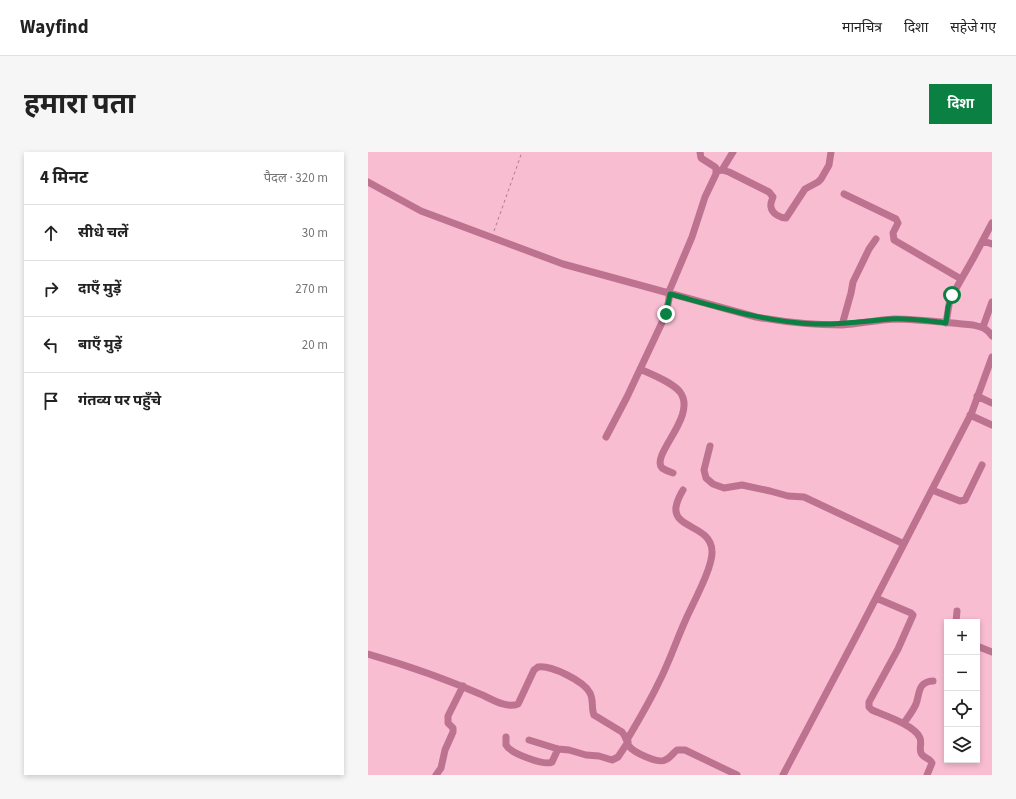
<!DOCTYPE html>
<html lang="hi">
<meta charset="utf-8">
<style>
body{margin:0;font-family:"Source Sans 3","Noto Sans Devanagari",sans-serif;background:#f6f6f6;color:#222}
.controls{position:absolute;right:12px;bottom:12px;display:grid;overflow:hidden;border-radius:0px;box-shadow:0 2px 6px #0003}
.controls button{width:36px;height:36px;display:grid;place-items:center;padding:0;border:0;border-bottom:1px solid #e0e0e0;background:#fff;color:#222;font:20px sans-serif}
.stop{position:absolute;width:12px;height:12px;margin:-9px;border:3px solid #0b8043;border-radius:50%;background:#fff}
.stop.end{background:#0b8043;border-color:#fff;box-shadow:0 1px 4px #0008}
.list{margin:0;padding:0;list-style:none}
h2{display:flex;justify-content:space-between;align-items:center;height:52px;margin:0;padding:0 16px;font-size:17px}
h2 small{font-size:13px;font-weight:400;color:#767676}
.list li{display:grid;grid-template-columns:26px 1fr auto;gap:12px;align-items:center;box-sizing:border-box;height:56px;padding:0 16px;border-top:1px solid #e0e0e0}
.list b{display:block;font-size:15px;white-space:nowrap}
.list em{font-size:13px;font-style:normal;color:#767676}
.icon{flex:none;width:22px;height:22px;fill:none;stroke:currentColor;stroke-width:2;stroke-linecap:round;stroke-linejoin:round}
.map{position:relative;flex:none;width:624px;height:623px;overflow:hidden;border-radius:0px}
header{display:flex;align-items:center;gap:24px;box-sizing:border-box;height:56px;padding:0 20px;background:#fff;border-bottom:1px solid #e0e0e0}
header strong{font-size:19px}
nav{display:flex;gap:22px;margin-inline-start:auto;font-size:14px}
.intro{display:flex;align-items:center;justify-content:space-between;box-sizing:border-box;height:96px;padding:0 24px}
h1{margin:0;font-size:28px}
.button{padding:10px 18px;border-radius:0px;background:#0b8043;color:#fff;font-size:14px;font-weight:700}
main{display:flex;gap:24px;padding:0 24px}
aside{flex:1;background:#fff;border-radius:0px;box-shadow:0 2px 6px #0003}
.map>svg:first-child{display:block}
</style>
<header>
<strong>Wayfind</strong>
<nav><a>मानचित्र</a><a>दिशा</a><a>सहेजे गए</a></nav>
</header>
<div class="intro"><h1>हमारा पता</h1><a class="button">दिशा</a></div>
<main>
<aside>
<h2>4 मिनट<small>पैदल · 320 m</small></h2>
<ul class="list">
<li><svg class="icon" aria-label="ahead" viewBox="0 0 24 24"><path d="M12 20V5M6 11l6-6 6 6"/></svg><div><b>सीधे चलें</b></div><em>30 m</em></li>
<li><svg class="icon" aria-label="right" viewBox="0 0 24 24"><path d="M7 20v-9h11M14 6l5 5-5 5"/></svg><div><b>दाएँ मुड़ें</b></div><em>270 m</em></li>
<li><svg class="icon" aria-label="left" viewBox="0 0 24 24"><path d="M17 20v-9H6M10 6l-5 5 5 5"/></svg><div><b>बाएँ मुड़ें</b></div><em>20 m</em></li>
<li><svg class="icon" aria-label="arrive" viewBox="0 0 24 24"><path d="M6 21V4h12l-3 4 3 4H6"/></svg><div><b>गंतव्य पर पहुँचे</b></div></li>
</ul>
</aside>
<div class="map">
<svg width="624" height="623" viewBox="0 0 624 623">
<rect width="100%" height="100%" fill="#f8bdd1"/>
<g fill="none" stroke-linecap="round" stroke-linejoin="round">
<path stroke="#ab7e8e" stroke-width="1" stroke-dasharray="3 3" stroke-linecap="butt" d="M126 79 154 0"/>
<path stroke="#bd738f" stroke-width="7" d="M354 18 365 0
M349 19 354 18 361 20 401 40 405 45C404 48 402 52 403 55 404 62 413 66 418 66L437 37 450 30 453 27 461 13 463 0
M0 30 53 59 195 112 388 165C416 170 445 173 474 173 491 172 508 168 526 167 552 167 579 171 605 173 614 175 619 176 624 184
M476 42 528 67 530 71 525 81 526 88 593 127
M615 89 624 92
M300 142 324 85 337 45 348 22V16L347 15 333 6 332 0
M578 171 582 147 606 105 624 71
M474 173 483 141 485 130 501 97 508 87
M615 175 624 150
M272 217C283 222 304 230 312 240 330 264 282 303 294 316 297 318 302 320 305 321
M609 244 624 251
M602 263 624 273
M238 285 259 245 298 162 302 142
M342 294 336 318 338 326 345 332 356 336 374 333 402 339 420 344 436 345 536 392
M564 338 592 349 597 348 614 313
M508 446 543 461 545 463 530 497 501 550V555L504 558C515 563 547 573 552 586 554 591 551 596 553 601 555 606 562 606 564 611L559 623
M588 470 589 459
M609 494 624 500
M0 502C38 513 76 526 112 542 122 546 138 557 150 552L151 550 166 518 170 515C183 513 216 529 222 541 226 549 223 556 226 563L254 580C258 584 258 589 261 594 265 600 290 612 297 608 302 606 305 601 309 598H317L369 623
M536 571C540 565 545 559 548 552 552 542 549 530 565 529
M138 585V593C142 601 176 614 184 610L190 597
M161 588 190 597 201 598 218 603 231 604 244 608 250 605 260 590
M259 588C270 569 281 551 290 532 301 511 308 489 318 467 325 451 345 415 344 399 343 373 305 377 308 355 309 349 312 343 315 338
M68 623 73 616 77 598 85 580V576L80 571V564L95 534
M415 623 492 477 604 260 624 205"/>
</g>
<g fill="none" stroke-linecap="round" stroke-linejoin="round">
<path stroke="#0b8043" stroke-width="5" d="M298 162 302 142C350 155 397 170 447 172 473 173 498 169 523 167 541 166 559 169 578 171L580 155 584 143"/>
</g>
</svg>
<div class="controls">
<button>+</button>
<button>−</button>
<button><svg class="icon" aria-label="locate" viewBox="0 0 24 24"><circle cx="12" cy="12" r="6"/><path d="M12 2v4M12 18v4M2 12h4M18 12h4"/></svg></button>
<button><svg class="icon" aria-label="layers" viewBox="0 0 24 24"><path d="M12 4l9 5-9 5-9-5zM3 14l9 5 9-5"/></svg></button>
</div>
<div class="stop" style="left:584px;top:143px"></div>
<div class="stop end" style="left:298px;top:162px"></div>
</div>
</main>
